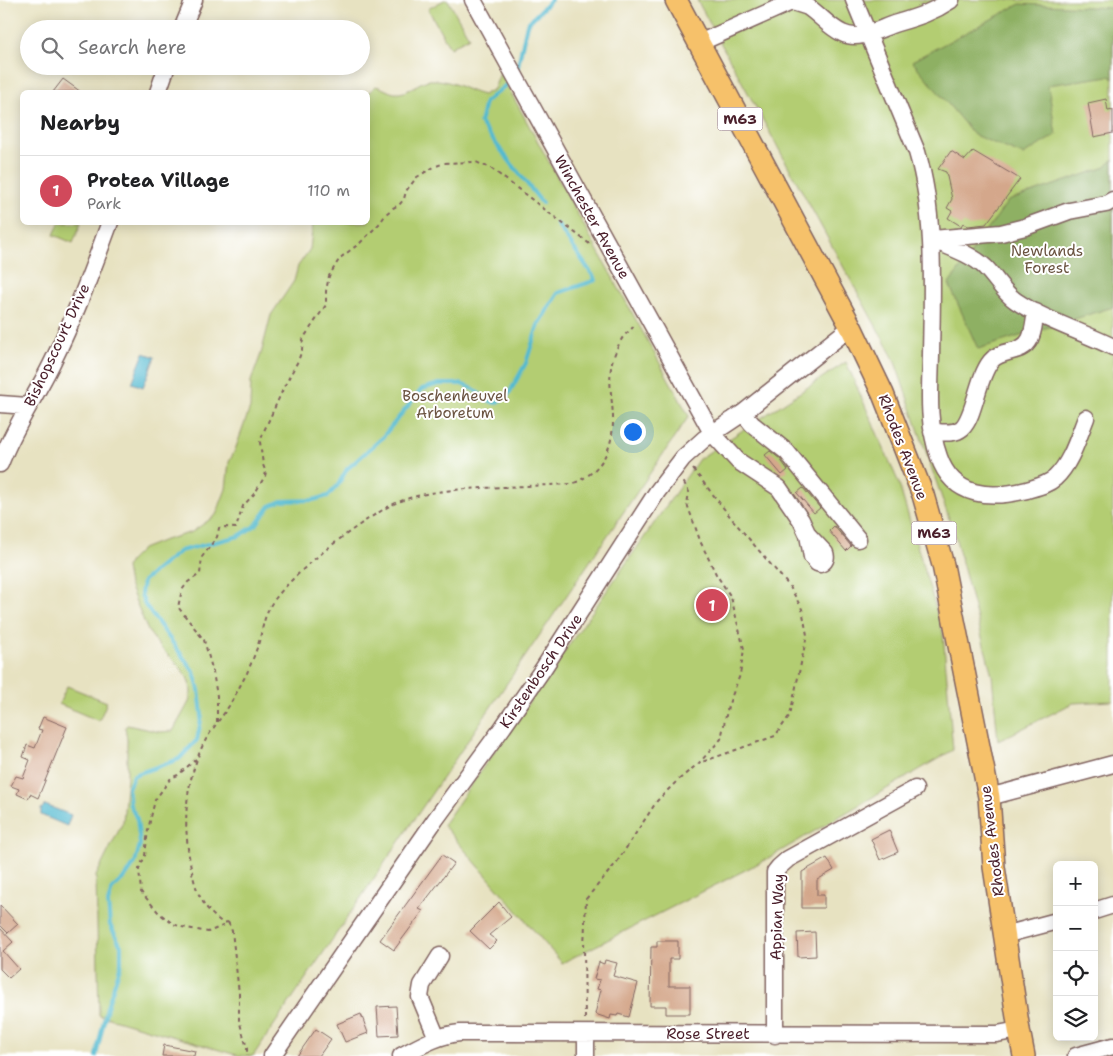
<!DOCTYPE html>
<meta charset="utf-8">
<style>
body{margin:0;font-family:"Shantell Sans",sans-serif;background:#f2f2f2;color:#202124}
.controls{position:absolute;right:15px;bottom:15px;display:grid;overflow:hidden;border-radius:8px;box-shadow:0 2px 12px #0003}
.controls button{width:45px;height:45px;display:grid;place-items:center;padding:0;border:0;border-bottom:1px solid #e0e0e0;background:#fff;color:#202124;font:25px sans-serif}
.you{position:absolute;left:632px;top:431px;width:18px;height:18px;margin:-12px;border:4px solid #fff;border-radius:50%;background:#1a73e8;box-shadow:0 0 0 8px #1a73e833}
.badge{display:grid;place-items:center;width:32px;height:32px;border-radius:50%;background:#d1495b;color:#fff;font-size:16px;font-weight:700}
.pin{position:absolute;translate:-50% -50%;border:2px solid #fff;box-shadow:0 1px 5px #0006}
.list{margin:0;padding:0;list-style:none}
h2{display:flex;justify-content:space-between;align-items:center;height:65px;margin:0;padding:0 20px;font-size:21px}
h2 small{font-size:16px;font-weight:400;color:#757577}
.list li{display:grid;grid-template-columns:32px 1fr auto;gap:15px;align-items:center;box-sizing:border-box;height:70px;padding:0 20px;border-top:1px solid #e0e0e0}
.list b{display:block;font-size:19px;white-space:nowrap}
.list p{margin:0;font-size:16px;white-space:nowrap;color:#757577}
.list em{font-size:16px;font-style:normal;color:#757577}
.icon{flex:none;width:28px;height:28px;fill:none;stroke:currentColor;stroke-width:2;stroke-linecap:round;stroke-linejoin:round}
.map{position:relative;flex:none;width:1113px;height:1056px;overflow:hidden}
.search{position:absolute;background:#fff;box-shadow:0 2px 12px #0003;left:20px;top:20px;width:350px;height:55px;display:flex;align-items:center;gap:12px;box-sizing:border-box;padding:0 18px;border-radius:28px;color:#757577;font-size:19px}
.panel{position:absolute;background:#fff;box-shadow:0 2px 12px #0003;left:20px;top:90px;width:350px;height:135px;border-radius:8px}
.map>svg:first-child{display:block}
</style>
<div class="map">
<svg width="1113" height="1056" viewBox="0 0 1113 1056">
<rect width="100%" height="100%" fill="#fff"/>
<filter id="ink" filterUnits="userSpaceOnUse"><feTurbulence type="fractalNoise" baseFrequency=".02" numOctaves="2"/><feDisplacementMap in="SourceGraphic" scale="10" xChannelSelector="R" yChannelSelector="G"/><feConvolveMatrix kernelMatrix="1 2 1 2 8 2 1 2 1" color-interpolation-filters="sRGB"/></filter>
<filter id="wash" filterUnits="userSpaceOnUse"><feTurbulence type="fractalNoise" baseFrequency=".0096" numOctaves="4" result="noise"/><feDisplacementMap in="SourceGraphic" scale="20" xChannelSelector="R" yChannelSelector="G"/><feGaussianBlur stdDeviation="1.12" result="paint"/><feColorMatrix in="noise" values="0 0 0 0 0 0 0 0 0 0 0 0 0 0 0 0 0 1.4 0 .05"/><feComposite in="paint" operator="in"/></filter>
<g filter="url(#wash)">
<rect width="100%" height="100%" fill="#e7e2c1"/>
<path fill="#b3cd72" stroke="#7e764e" d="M444 0H448L469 37 450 48 428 9Z
M697 0H1113V701L1073 703 998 741 992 675 955 536 894 359Z
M500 73 689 416 253 1056H240L99 1015 96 876 123 822 127 776V739L125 727 127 725 160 732 173 731 189 702 191 692 190 685 187 677 178 665 160 647 148 631 129 585 126 568 130 561 142 549 162 541 192 532 216 515 226 489 229 462 235 450 250 408 251 381 261 354 271 315 294 281 298 266 310 249 313 223 368 222V93L376 86C382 87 388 92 394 93 409 95 417 81 430 80 449 78 466 91 483 95L494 89Z
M59 223H81L73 243 54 235Z
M846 362 898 481 943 633 953 750 767 859 562 963 443 825 699 459Z
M67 686 107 702 99 721 59 704Z"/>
<path fill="#8eb064" stroke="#6c6848" d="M1020 4 1113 8V79L1109 76 1048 85 1056 135 1023 155 974 135 912 61Z
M1113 159V307L978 349 949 284 1008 201 1106 167Z"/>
<path fill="#52bad0" stroke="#4e6c7e" d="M144 353 155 357 143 387 132 383Z
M45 805 71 815 67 826 41 815V809Z"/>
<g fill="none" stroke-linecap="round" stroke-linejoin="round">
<path stroke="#52bad0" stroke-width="4" d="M517 70 527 24 551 0
M512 80 485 102 480 123 542 203
M96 1056 107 1007 121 964V946L110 925 108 903 112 889 126 876 135 863 140 844 137 819 130 805 128 788 134 775 179 759 197 740 202 715 199 690 194 672 145 605 141 594 143 581 180 551 239 536 256 525 270 506 281 501 313 500 328 496 338 485 347 469 381 439 422 389 439 384H461L474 389 485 399 495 403 507 397 526 363 538 325 558 293 596 280 557 224"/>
</g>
<g id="blocks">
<path fill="#d4a78b" d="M63 79 81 92H53Z
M1106 99 1108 111 1113 110V133L1094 137 1088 103Z
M951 151 965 160 973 151 1020 179 986 224 968 226 963 223 961 226 948 218 952 211 947 208 952 199 946 172 938 169Z
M770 451 780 459 788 470 782 475 765 455Z
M803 488 820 508 814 513 797 493Z
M834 526 851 546 846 551 829 531Z
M43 717 67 727 38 798 30 794 28 799 17 794 19 789 11 786 16 776 23 778 30 760 23 757 27 745 35 748 42 730 38 729Z
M889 830 898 852 880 860 871 839Z
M442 855 454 863 419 909 423 911 394 950 380 940Z
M827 858 834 870 817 880V895H824V908H802V872Z
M499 902 511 917 489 935 497 941 489 949 470 931Z
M0 905 18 924 8 933 0 925Z
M0 928 13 942 3 951 19 969 9 978 0 969Z
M815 932 816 956 798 957 797 933Z
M657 941H678V959H669V986H690V1014H666V1006H650L651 947H657Z
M605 960 617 963 613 976 638 983 629 1017 618 1014 617 1016 611 1015 610 1019 595 1014 601 990 597 989 600 980 594 979 599 962 604 964Z
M396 1006 398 1035 379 1036 377 1007Z
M361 1014 368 1033 345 1042 337 1024Z
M316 1029 331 1039 319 1056H297Z
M164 1045 195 1051 194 1056H162Z"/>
</g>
</g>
<g filter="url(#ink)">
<use href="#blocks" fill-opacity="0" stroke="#816360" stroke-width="1"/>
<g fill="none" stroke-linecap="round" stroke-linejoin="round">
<defs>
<path id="minor" d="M473 0 712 433 738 461 779 488 801 520 808 535 812 557 817 563 820 564C825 562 827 558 825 553L808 535
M854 0 917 152C936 215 932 290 931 356 930 390 927 424 939 457 953 498 991 499 1027 490 1037 487 1047 485 1055 478 1071 463 1078 438 1086 418
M793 2C798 4 803 5 808 7 820 15 829 27 842 33 860 42 880 28 897 23 918 17 933 12 951 0
M182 29 194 0
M699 43 796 0
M158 92 167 66
M931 239C949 247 971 254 985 267 996 278 1003 292 1016 301 1046 321 1081 331 1113 347
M933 239 1001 233 1025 227 1069 211 1106 204 1113 200
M0 404 28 406
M743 413 752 424 787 452 858 539
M932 432C942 432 954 435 962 428 975 416 977 378 991 361 1002 348 1022 355 1030 339 1034 331 1034 321 1036 312
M0 464C13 429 34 399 51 365 74 319 92 271 110 222
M989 797 1113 764
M1094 911 1113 905
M1004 935 1057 921
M586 1034V1056
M775 1035V872L779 867 788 859 915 789
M437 1038 420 997 422 985 440 956
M272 1056 435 820 503 727 543 669 657 492 683 458 704 439 743 413 851 327
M401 1056C420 1046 438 1035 460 1033L997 1034 1019 1030
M1076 1056 1113 1046"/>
<path id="major" d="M676 0 851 327 883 394 923 495 943 565 989 797 994 867 1019 1030 1024 1056"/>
</defs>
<use href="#minor" stroke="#816360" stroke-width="19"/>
<use href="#major" stroke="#816360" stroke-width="24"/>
<path stroke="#816360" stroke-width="2" stroke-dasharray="4 4" stroke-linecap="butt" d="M693 469 732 519 790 587 802 609 807 635 790 715 775 736 702 762
M217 722V696L213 672 204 640 178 607 182 590 188 582 200 574 202 557 217 537 219 528 225 527 236 528 243 506 255 493 265 476 266 472 263 465 260 442 264 431 285 385 298 361 302 350 303 339 326 305V291L329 276 340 258 360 243 380 223 386 214 393 208 399 205 404 199 406 191 417 177 434 167 444 163 476 162 492 169 591 245
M196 759 178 775 171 778 155 800 148 830 145 856 139 869 141 892 159 913 173 924 182 927 208 932 225 925 228 922
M228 922 223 923C200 907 195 888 190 862 183 822 185 785 202 747 209 732 220 720 229 706 235 696 241 684 247 673 251 664 255 654 258 645 263 629 264 612 275 599 300 567 350 529 386 508 419 489 467 489 504 487 527 486 549 485 572 484 602 472 614 448 613 416 612 398 608 380 612 362 614 355 619 343 623 337 628 331 633 330 635 322
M228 922 232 931 239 993V1020L247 1048V1056
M585 1019 584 947 586 899 617 862 657 801 677 781 699 763 721 739 728 706 740 675 744 649 731 597 716 574 701 543 687 504 689 492 683 481"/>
<use href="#minor" stroke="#fff" stroke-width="16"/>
<use href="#major" stroke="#f6c16b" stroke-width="21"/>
</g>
</g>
<g text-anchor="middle" stroke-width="4" stroke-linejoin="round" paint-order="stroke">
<g fill="#fff" stroke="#80626b" stroke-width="1">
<rect x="717.5" y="107.5" width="45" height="23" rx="4"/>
<rect x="911.5" y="521.5" width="45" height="23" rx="4"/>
</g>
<g font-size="14" font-weight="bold" fill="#4a1f2b">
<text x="740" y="124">M63</text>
<text x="934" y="538">M63</text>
</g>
<g font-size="15" fill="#4a1f2b" stroke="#fff">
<text transform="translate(592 217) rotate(61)" y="5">Winchester Avenue</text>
<text transform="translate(57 345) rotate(-65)" y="5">Bishopscourt Drive</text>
<text transform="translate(903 447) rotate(69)" y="5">Rhodes Avenue</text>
<text transform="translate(541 671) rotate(-56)" y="5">Kirstenbosch Drive</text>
<text transform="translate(992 841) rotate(-97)" y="5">Rhodes Avenue</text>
<text transform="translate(777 917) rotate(-88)" y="5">Appian Way</text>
<text x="708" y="1039">Rose Street</text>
</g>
<g font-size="15" fill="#6a5340" stroke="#fff">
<text x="1047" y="256">Newlands<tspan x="1047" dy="17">Forest</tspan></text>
<text x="455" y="401">Boschenheuvel<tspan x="455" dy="17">Arboretum</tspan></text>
</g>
</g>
</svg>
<div class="controls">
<button>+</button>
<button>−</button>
<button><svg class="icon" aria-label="locate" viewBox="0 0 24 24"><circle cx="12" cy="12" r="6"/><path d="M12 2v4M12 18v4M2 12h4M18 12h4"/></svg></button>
<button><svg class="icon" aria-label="layers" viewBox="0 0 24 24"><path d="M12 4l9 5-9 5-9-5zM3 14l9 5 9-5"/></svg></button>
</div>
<div class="you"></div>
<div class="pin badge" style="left:712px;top:605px">1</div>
<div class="search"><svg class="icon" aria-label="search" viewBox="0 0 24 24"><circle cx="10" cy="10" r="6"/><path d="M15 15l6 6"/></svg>Search here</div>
<section class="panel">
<h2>Nearby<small></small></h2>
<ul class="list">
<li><span class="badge">1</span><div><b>Protea Village</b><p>Park</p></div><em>110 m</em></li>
</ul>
</section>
</div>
